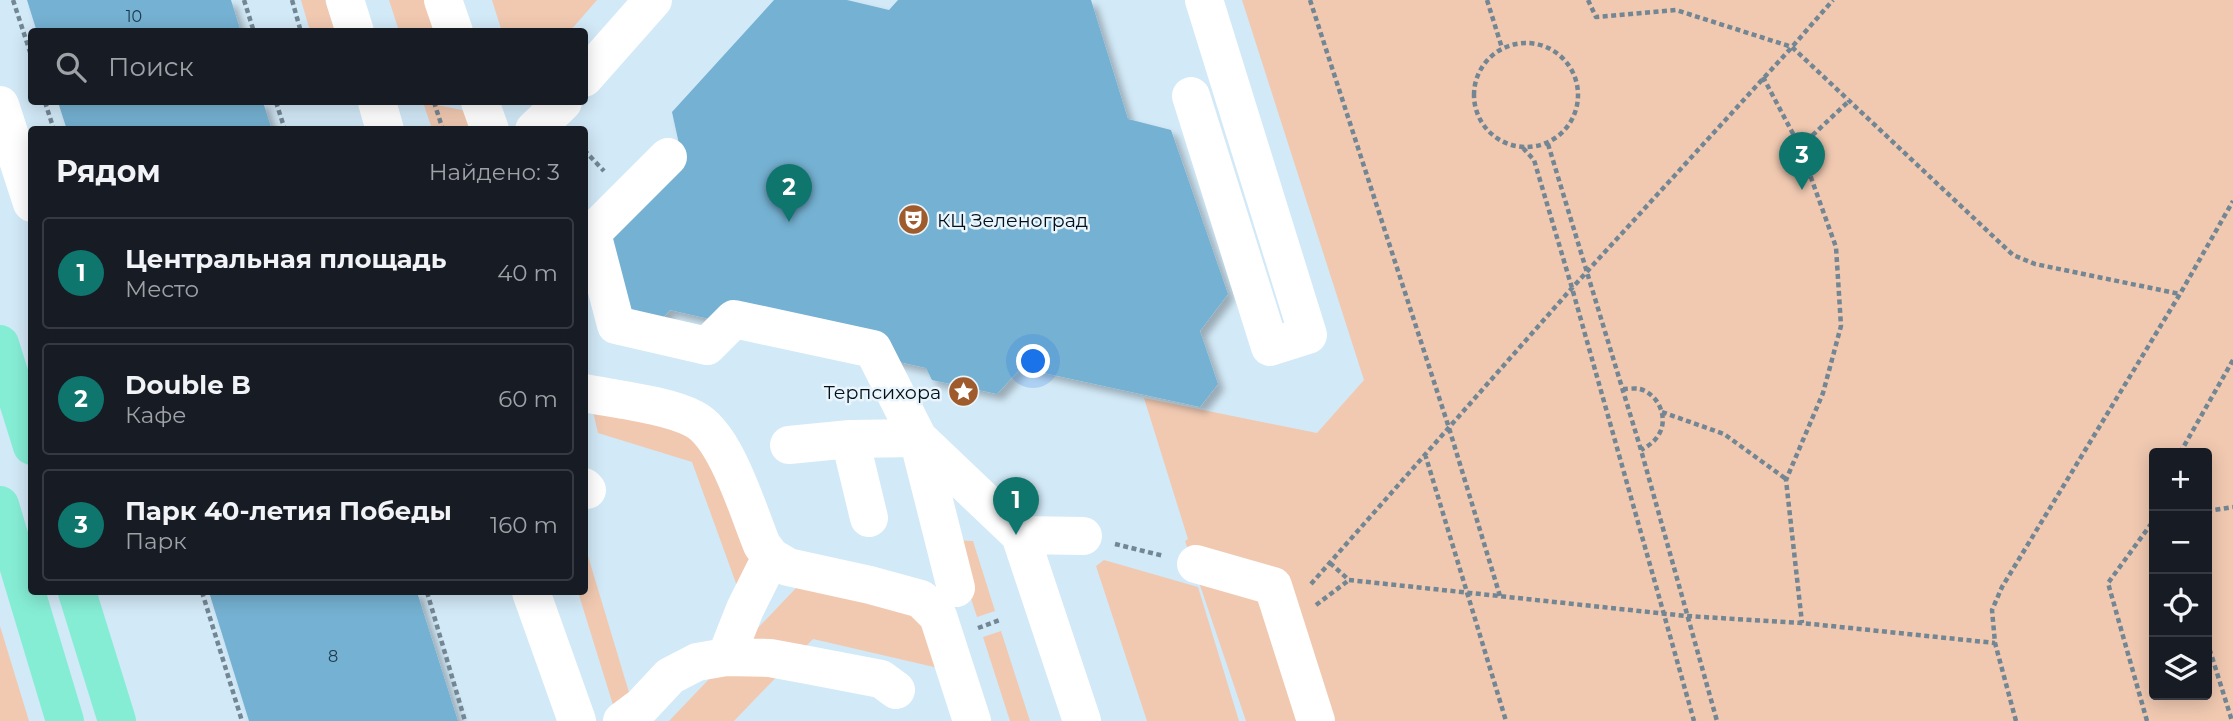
<!DOCTYPE html>
<html lang="ru">
<meta charset="utf-8">
<style>
body{margin:0;font-family:Montserrat,sans-serif;background:#242831;color:#f1f3f6}
.controls{position:absolute;right:21px;bottom:21px;display:grid;overflow:hidden;border-radius:7px;box-shadow:0 4px 18px #0003}
.controls button{width:63px;height:63px;display:grid;place-items:center;padding:0;border:0;border-bottom:2px solid #363941;background:#171b24;color:#f1f3f6;font:35px sans-serif}
.you{position:absolute;left:1034px;top:362px;width:24px;height:24px;margin:-18px;border:5px solid #fff;border-radius:50%;background:#1a73e8;box-shadow:0 0 0 10px #1a73e833}
.badge{display:grid;place-items:center;width:46px;height:46px;border-radius:50%;background:#0f766e;color:#fff;font-size:23px;font-weight:700}
.pin{position:absolute;translate:-50% -58px;filter:drop-shadow(0 2px 4px #0008)}
.pin::after{content:'';position:absolute;top:37px;width:24px;height:21px;background:inherit;clip-path:polygon(0 0,100% 0,50% 100%)}
.list{margin:0;padding:0;list-style:none}
h2{display:flex;justify-content:space-between;align-items:center;height:91px;margin:0;padding:0 28px;font-size:30px}
h2 small{font-size:23px;font-weight:400;color:#9ea1a6}
.list li{display:grid;grid-template-columns:46px 1fr auto;gap:21px;align-items:center;box-sizing:border-box;height:112px;margin:0 14px 14px;padding:0 14px;border:2px solid #363941;border-radius:7px}
.list b{display:block;font-size:26px;white-space:nowrap}
.list p{margin:0;font-size:23px;white-space:nowrap;color:#9ea1a6}
.list em{font-size:23px;font-style:normal;color:#9ea1a6}
.icon{flex:none;width:38px;height:38px;fill:none;stroke:currentColor;stroke-width:2;stroke-linecap:round;stroke-linejoin:round}
.map{position:relative;flex:none;width:2233px;height:721px;overflow:hidden}
.search{position:absolute;background:#171b24;box-shadow:0 4px 18px #0003;left:28px;top:28px;width:560px;height:77px;display:flex;align-items:center;gap:18px;box-sizing:border-box;padding:0 24px;border-radius:7px;color:#9ea1a6;font-size:26px}
.panel{position:absolute;background:#171b24;box-shadow:0 4px 18px #0003;left:28px;top:126px;width:560px;height:469px;border-radius:7px}
.map>svg:first-child{display:block}
</style>
<div class="map">
<svg width="2233" height="721" viewBox="0 0 2233 721">
<defs>
<filter id="shadow"><feDropShadow dx="6" dy="6" stdDeviation="3.5" flood-color="#0004"/></filter>
</defs>
<rect width="100%" height="100%" fill="#d2e9f7"/>
<path fill="#f1c9b1" fill-rule="evenodd" d="M301 0H325L335 31H310Z
M389 0H448L459 31H399Z
M492 0H597L570 31 502 32Z
M1242 0H2233V721H1246L1185 541 1188 539 1144 398 1317 433 1364 380ZM2154 453H2207V695H2154Z
M423 102 491 116 495 129H432Z
M591 403 709 442 758 578 741 597 692 462 598 433Z
M952 540 973 541 995 611 977 617Z
M585 546 634 709 618 721 578 592H584Z
M1104 560 1198 587 1239 721H1147L1096 566Z
M797 587 940 616 947 670 813 639 734 721H669Z
M0 626 29 721H0Z
M1001 631 1030 721H1010L983 637Z"/>
<path fill="#75b1d2" filter="url(#shadow)" d="M27 0H231L241 32H37Z
M774 0H847L889 10 898 0H1091L1128 119 1171 130 1228 294 1200 331 1218 384 1200 407 1021 368 997 394 932 380 926 368 670 310 661 320 625 312 606 239 683 162 672 112Z
M58 102H263L272 130H67Z
M209 592H417L458 721H249Z"/>
<g fill="none" stroke-linecap="round" stroke-linejoin="round">
<path stroke="#728693" stroke-width="4.5" stroke-dasharray="5 3.5" stroke-linecap="butt" d="M13 0 32 58
M244 0 254 32
M292 0 301 32
M1310 0 1449 428 1500 596
M1487 0 1502 48
M1588 0 1596 17 1676 10 1792 47 2013 255 2035 264 2180 294
M1474 95a52 52 0 1 1 104 0a52 52 0 1 1-104 0Z
M1763 77 1800 147 1836 247 1841 326 1823 393 1786 480 1802 623
M45 102 54 130
M276 102 285 130
M434 102 443 130
M1548 144 1641 450 1717 721
M1800 147 1850 100
M1523 148 1534 160 1572 288 1694 721
M584 150 604 171
M1623 389C1628 389 1635 388 1640 389 1657 394 1667 414 1661 430 1657 440 1650 445 1641 450
M1662 412 1724 434 1786 479
M2180 453 2233 360
M1425 454 1506 721
M2207 511 2233 507
M1115 544 1164 556
M1330 563 1349 580 1686 616 1802 623 1995 643
M1311 584 1572 288 1792 47 1833 0
M202 592 242 721
M427 592 465 721
M1316 605 1349 580
M978 628 1000 620
M2207 641 2232 721
M2016 721 1995 643 1992 610 2002 587 2180 294 2233 201
M2147 721 2108 583 2154 520"/>
<path stroke="#fff" stroke-width="38" d="M345 0 355 32
M443 0 454 32
M584 78 653 0
M1191 96 1270 347 1308 335 1204 0
M377 102 385 130
M480 102 490 130
M0 105 32 203
M534 130 563 102
M668 157 592 233 616 325 707 346 734 319 873 349 918 438 956 588
M584 393C615 399 668 405 694 419 726 435 748 511 762 545L771 557 788 567 870 585 921 599 938 616 972 721
M850 439 869 518
M789 445 850 439 918 438 1020 535 1082 721
M584 487 587 490
M1020 535 1083 536
M1196 564 1273 586 1316 721
M531 592 577 721
M726 657 745 609 771 557
M622 721 642 706 670 676 697 662 726 657 770 658 808 665 881 679 896 690"/>
<path stroke="#86edd5" stroke-width="38" d="M0 344 32 446
M0 505 65 721
M77 592 117 721"/>
</g>
<defs>
<symbol id="theatre-disc" viewBox="-11 -11 22 22"><circle r="9.5" fill="#9f5b2c" stroke="#e9f4fb"/><path d="M-5-5.5Q0-4 5-5.5V0Q5 5 0 6Q-5 5-5 0ZM-3.3-2.5H-1v1.5H-3.3ZM1-2.5H3.3v1.5H1ZM-2.8 1Q0 5.5 2.8 1Z" fill="#fff"/></symbol>
<symbol id="sight-disc" viewBox="-11 -11 22 22"><circle r="9.5" fill="#9f5b2c" stroke="#e9f4fb"/><path d="M0-6L1.8-2.2L6-1.7L2.9 1.2L3.7 5.4L0 3.3L-3.7 5.4L-2.9 1.2L-6-1.7L-1.8-2.2Z" fill="#fff"/></symbol>
</defs>
<g fill-rule="evenodd">
<use href="#theatre-disc" x="896" y="202" width="35" height="35"/>
<use href="#sight-disc" x="946" y="374" width="35" height="35"/>
</g>
<g text-anchor="middle" stroke-width="5" stroke-linejoin="round" paint-order="stroke">
<g font-size="16" fill="#1d384a">
<text x="134" y="22">10</text>
<text x="333" y="662">8</text>
</g>
<g font-size="19" fill="#00101c" stroke="#e9f4fb" text-anchor="start">
<text x="937" y="227">КЦ Зеленоград</text>
<text x="941" y="399" text-anchor="end">Терпсихора</text>
</g>
</g>
</svg>
<div class="controls">
<button>+</button>
<button>−</button>
<button><svg class="icon" aria-label="locate" viewBox="0 0 24 24"><circle cx="12" cy="12" r="6"/><path d="M12 2v4M12 18v4M2 12h4M18 12h4"/></svg></button>
<button><svg class="icon" aria-label="layers" viewBox="0 0 24 24"><path d="M12 4l9 5-9 5-9-5zM3 14l9 5 9-5"/></svg></button>
</div>
<div class="you"></div>
<div class="pin badge" style="left:1016px;top:535px">1</div>
<div class="pin badge" style="left:789px;top:222px">2</div>
<div class="pin badge" style="left:1802px;top:190px">3</div>
<div class="search"><svg class="icon" aria-label="search" viewBox="0 0 24 24"><circle cx="10" cy="10" r="6"/><path d="M15 15l6 6"/></svg>Поиск</div>
<section class="panel">
<h2>Рядом<small>Найдено: 3</small></h2>
<ul class="list">
<li><span class="badge">1</span><div><b>Центральная площадь</b><p>Место</p></div><em>40 m</em></li>
<li><span class="badge">2</span><div><b>Double B</b><p>Кафе</p></div><em>60 m</em></li>
<li><span class="badge">3</span><div><b>Парк 40-летия Победы</b><p>Парк</p></div><em>160 m</em></li>
</ul>
</section>
</div>
